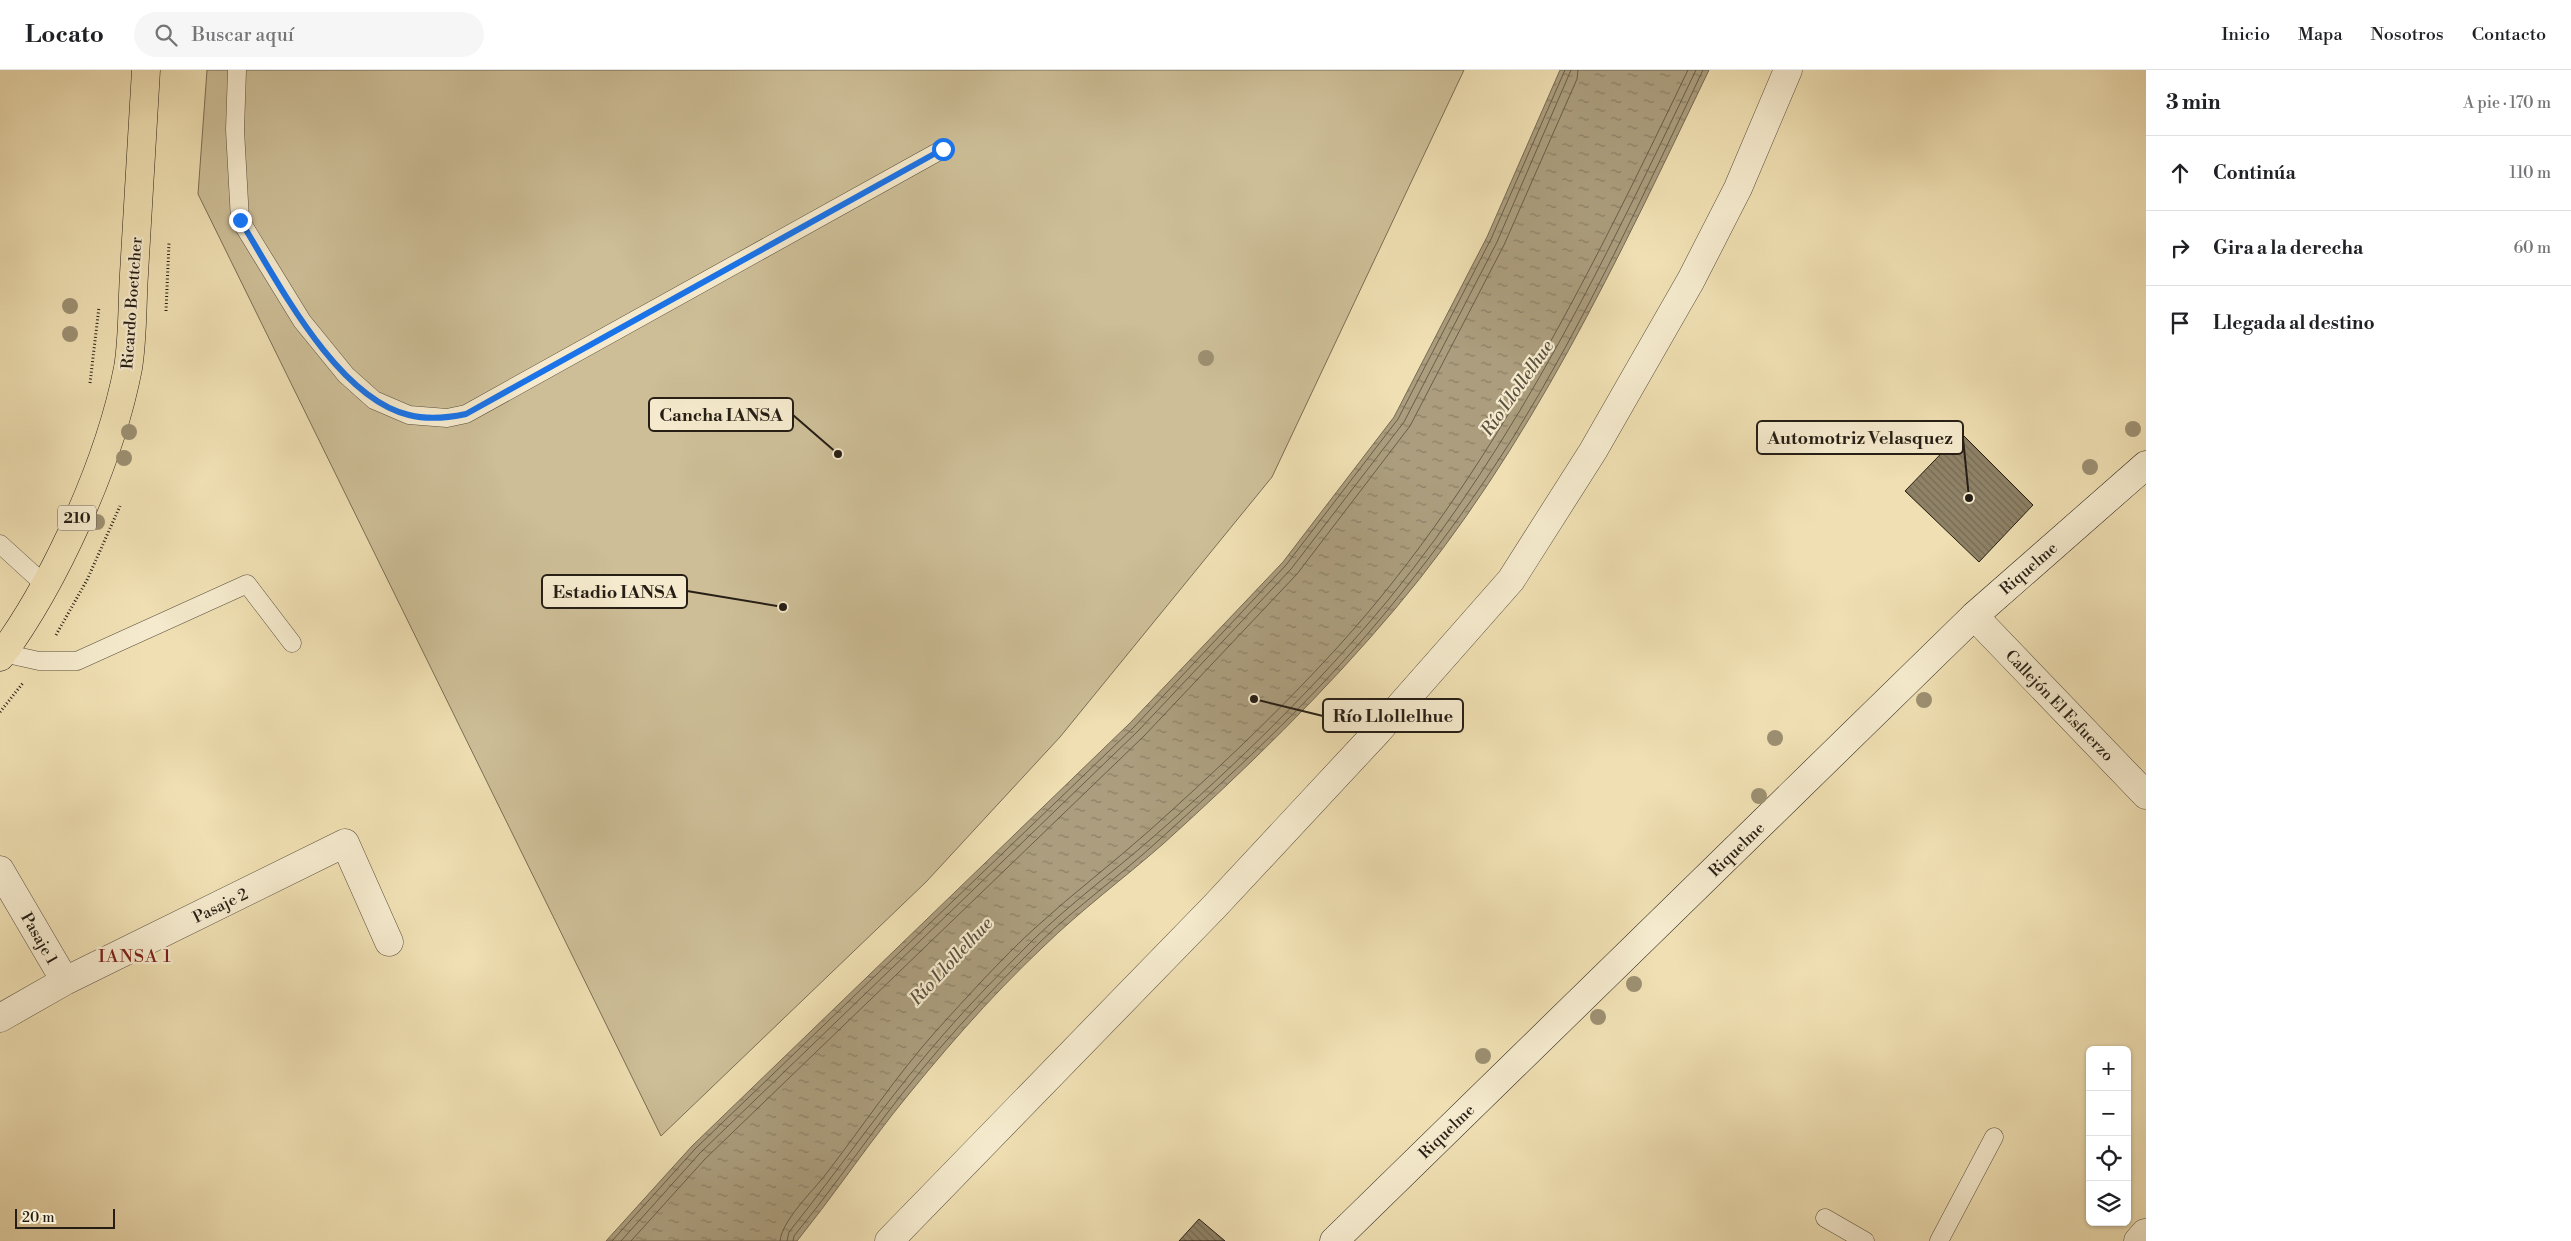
<!DOCTYPE html>
<html lang="es">
<meta charset="utf-8">
<style>
body{margin:0;font-family:"Libre Bodoni",serif;background:#f6f6f6;color:#202124}
.controls{position:absolute;right:15px;bottom:15px;display:grid;overflow:hidden;border-radius:8px;box-shadow:0 1px 4px #0004}
.controls button{width:45px;height:45px;display:grid;place-items:center;padding:0;border:0;border-bottom:1px solid #e0e0e0;background:#fff;color:#202124;font:25px sans-serif}
.scale{position:absolute;left:15px;bottom:12px;width:100px;box-sizing:border-box;padding-left:5px;border:2px solid #261e15;border-top:0;font-size:14px;line-height:18px;white-space:nowrap;color:#261e15;-webkit-text-stroke:4px #f5eacd;paint-order:stroke}
.stop{position:absolute;width:15px;height:15px;margin:-11px;border:4px solid #1a73e8;border-radius:50%;background:#fff}
.stop.end{background:#1a73e8;border-color:#fff;box-shadow:0 1px 5px #0008}
.list{margin:0;padding:0;list-style:none}
h2{display:flex;justify-content:space-between;align-items:center;height:65px;margin:0;padding:0 20px;font-size:21px}
h2 small{font-size:16px;font-weight:400;color:#757577}
.list li{display:grid;grid-template-columns:32px 1fr auto;gap:15px;align-items:center;box-sizing:border-box;height:75px;padding:0 20px;border-top:1px solid #e0e0e0}
.list b{display:block;font-size:19px;white-space:nowrap}
.list em{font-size:16px;font-style:normal;color:#757577}
.icon{flex:none;width:28px;height:28px;fill:none;stroke:currentColor;stroke-width:2;stroke-linecap:round;stroke-linejoin:round}
.map{position:relative;flex:none;width:2146px;height:1171px;overflow:hidden}
header{display:flex;align-items:center;gap:30px;box-sizing:border-box;height:70px;padding:0 25px;background:#fff;border-bottom:1px solid #e0e0e0}
header strong{font-size:24px}
nav{display:flex;gap:28px;margin-inline-start:auto;font-size:18px}
.search{width:350px;height:45px;background:#f6f6f6;display:flex;align-items:center;gap:12px;box-sizing:border-box;padding:0 18px;border-radius:28px;color:#757577;font-size:19px}
main{display:flex}
aside{flex:1;background:#fff}
.map>svg:first-child{display:block}
</style>
<header>
<strong>Locato</strong>
<div class="search"><svg class="icon" aria-label="search" viewBox="0 0 24 24"><circle cx="10" cy="10" r="6"/><path d="M15 15l6 6"/></svg>Buscar aquí</div>
<nav><a>Inicio</a><a>Mapa</a><a>Nosotros</a><a>Contacto</a></nav>
</header>
<main>
<div class="map">
<svg width="2146" height="1171" viewBox="0 0 2146 1171">
<defs>
<pattern id="water-ripples" width="26" height="14" patternUnits="userSpaceOnUse" patternTransform="scale(1.25)"><rect width="26" height="14" fill="#ab9d7d"/><path d="M2 4q2-2 4 0t4 0M15 11q2-2 4 0t4 0" fill="none" stroke="#8b7f65"/></pattern>
<pattern id="building-back-hatch" width="6" height="6" patternUnits="userSpaceOnUse" patternTransform="scale(1.25)"><rect width="6" height="6" fill="#8f8267"/><path d="M-1 5l2 2M0 0l6 6M5-1l2 2" fill="none" stroke="#756a54"/></pattern>
</defs>
<rect width="100%" height="100%" fill="#efdfb2"/>
<filter id="stains"><feTurbulence type="fractalNoise" baseFrequency=".004" numOctaves="4"/><feColorMatrix values="0 0 0 0 .2 0 0 0 0 .09 0 0 0 0 .02 0 0 0 .5 -.17"/></filter>
<radialGradient id="worn" r=".72"><stop offset=".6" stop-color="#630" stop-opacity="0"/><stop offset="1" stop-color="#630" stop-opacity=".3"/></radialGradient>
<path fill="#cdbe97" stroke="#7a6e56" d="M207 0H1464L1272 407 1060 667 926 812 661 1066 198 124Z"/>
<path fill="url(#water-ripples)" stroke="#766a53" d="M1560 0H1709C1619 187 1530 379 1395 539 1324 623 1245 700 1163 774 1123 809 1081 840 1043 877 988 929 939 986 892 1045 860 1086 830 1130 797 1171H606L692 1076 1130 653 1283 492 1394 347 1487 167Z"/>
<g fill="none" stroke-linecap="round" stroke-linejoin="round">
<path stroke="#685e49" stroke-width="1" d="M612 1171 695 1079 1134 657 1286 495 1398 349 1491 169 1565 0
M621 1171 700 1083 1138 661 1291 499 1404 352 1497 172 1571 0
M631 1171 705 1089 1144 666 1297 504 1410 356 1504 175 1577 9 1578 0
M780 1171C782 1150 813 1121 826 1104 863 1056 896 1006 936 961 968 926 1000 890 1035 858 1072 824 1112 794 1150 760 1209 707 1268 652 1323 593 1484 422 1587 210 1688 0
M787 1171 789 1162C837 1102 881 1038 931 979 963 941 998 905 1033 870 1071 833 1113 802 1152 768 1237 694 1318 615 1389 529 1519 370 1608 184 1696 0
M793 1171 794 1166C826 1127 855 1086 885 1046 931 985 984 927 1039 873 1077 836 1120 806 1159 770 1242 695 1325 618 1395 531 1438 478 1478 423 1514 366 1585 251 1645 122 1703 0"/>
</g>
<path fill="url(#building-back-hatch)" stroke="#261e15" d="M1961 363 2033 435 1979 492 1905 421Z
M1199 1149 1225 1171H1179Z"/>
<g fill="none" stroke-linecap="round" stroke-linejoin="round">
<defs>
<path id="lane" d="M237 0 235 60 240 150 302 251 346 305 374 330 409 345 447 348 466 344 943 79
M0 474 45 515
M3 583 39 591H77L247 514 292 573
M1825 1148 1865 1171
M1939 1171 1994 1067"/>
<path id="street" d="M1974 546 2146 725
M0 800 65 911
M0 948 65 911 345 773 389 872
M889 1171 1214 837 1378 661 1511 510 1593 381 1691 210 1738 118 1788 0
M2138 1171 2145 1163"/>
<path id="secondary" d="M1334 1171 1974 546 2146 395"/>
<path id="primary" d="M0 587C56 511 110 391 128 298 133 268 132 235 134 204 138 136 142 68 146 0"/>
</defs>
<use href="#lane" stroke="#584e3c" stroke-width="19"/>
<use href="#street" stroke="#584e3c" stroke-width="29"/>
<use href="#secondary" stroke="#261e15" stroke-width="29"/>
<use href="#primary" stroke="#261e15" stroke-width="29"/>
<path stroke="#261e15" stroke-width="3" stroke-dasharray="1 2.5" stroke-linecap="butt" d="M166 241 169 173
M90 313 99 237
M56 565 87 510 120 436
M0 642 23 613"/>
<use href="#lane" stroke="#f5eacd" stroke-width="18"/>
<use href="#street" stroke="#f5eacd" stroke-width="28"/>
<use href="#secondary" stroke="#f5eacd" stroke-width="28"/>
<use href="#primary" stroke="#efdfb2" stroke-width="28"/>
</g>
<g fill="#9c8f71">
<circle cx="70" cy="236" r="8"/>
<circle cx="70" cy="264" r="8"/>
<circle cx="1206" cy="288" r="8"/>
<circle cx="2133" cy="359" r="8"/>
<circle cx="129" cy="362" r="8"/>
<circle cx="124" cy="388" r="8"/>
<circle cx="2090" cy="397" r="8"/>
<circle cx="97" cy="452" r="8"/>
<circle cx="1924" cy="630" r="8"/>
<circle cx="1775" cy="668" r="8"/>
<circle cx="1759" cy="726" r="8"/>
<circle cx="1634" cy="914" r="8"/>
<circle cx="1598" cy="947" r="8"/>
<circle cx="1483" cy="986" r="8"/>
</g>
<g fill="none" stroke-linecap="round" stroke-linejoin="round">
<path stroke="#1a73e8" stroke-width="6" d="M240 150C277 210 336 328 409 345 428 350 447 348 466 344L943 79"/>
</g>
<g text-anchor="middle" stroke-width="4.5" stroke-linejoin="round" paint-order="stroke">
<rect fill="#f5eacd" stroke="#645b4c" stroke-width="1" x="58" y="435.5" width="38" height="25" rx="4"/>
<g font-size="15" font-weight="bold" fill="#261e15">
<text x="77" y="453">210</text>
</g>
<g font-size="16" fill="#261e15" stroke="#f5eacd">
<text transform="translate(131 233) rotate(-86)" y="6">Ricardo Boettcher</text>
<text transform="translate(2028 498) rotate(-41)" y="6">Riquelme</text>
<text transform="translate(2060 635) rotate(46)" y="6">Callejón El Esfuerzo</text>
<text transform="translate(1736 779) rotate(-44)" y="6">Riquelme</text>
<text transform="translate(220 835) rotate(-26)" y="6">Pasaje 2</text>
<text transform="translate(40 868) rotate(60)" y="6">Pasaje 1</text>
<text transform="translate(1446 1061) rotate(-44)" y="6">Riquelme</text>
</g>
<g font-size="18" font-style="italic" fill="#5b513f" stroke="#f5eacd">
<text transform="translate(1517 318) rotate(-55)" y="6">Río Llollelhue</text>
<text transform="translate(951 891) rotate(-47)" y="6">Río Llollelhue</text>
</g>
<g font-size="18" letter-spacing="1" fill="#7a1f14" stroke="#f5eacd">
<text x="135" y="892">IANSA 1</text>
</g>
</g>
<path fill="none" stroke="#261e15" stroke-width="2" d="M838 384L793 345M1969 428L1963 368M783 537L687 521M1254 629L1323 646"/>
<g fill="#261e15" stroke="#f5eacd" stroke-width="2">
<circle cx="838" cy="384" r="5"/>
<circle cx="1969" cy="428" r="5"/>
<circle cx="783" cy="537" r="5"/>
<circle cx="1254" cy="629" r="5"/>
</g>
<g fill="#f5eacd" stroke="#261e15" stroke-width="2">
<rect x="649" y="328" width="144" height="33" rx="5"/>
<rect x="1757" y="351" width="206" height="33" rx="5"/>
<rect x="542" y="505" width="145" height="33" rx="5"/>
<rect x="1323" y="629" width="140" height="33" rx="5"/>
</g>
<g font-size="18" text-anchor="middle" font-weight="bold" fill="#261e15">
<text x="721" y="351">Cancha IANSA</text>
<text x="1860" y="374">Automotriz Velasquez</text>
<text x="615" y="528">Estadio IANSA</text>
<text x="1393" y="652">Río Llollelhue</text>
</g>
<rect width="100%" height="100%" filter="url(#stains)"/>
<rect width="100%" height="100%" fill="url(#worn)"/>
</svg>
<div class="controls">
<button>+</button>
<button>−</button>
<button><svg class="icon" aria-label="locate" viewBox="0 0 24 24"><circle cx="12" cy="12" r="6"/><path d="M12 2v4M12 18v4M2 12h4M18 12h4"/></svg></button>
<button><svg class="icon" aria-label="layers" viewBox="0 0 24 24"><path d="M12 4l9 5-9 5-9-5zM3 14l9 5 9-5"/></svg></button>
</div>
<div class="scale">20 m</div>
<div class="stop" style="left:943px;top:79px"></div>
<div class="stop end" style="left:240px;top:150px"></div>
</div>
<aside>
<h2>3 min<small>A pie · 170 m</small></h2>
<ul class="list">
<li><svg class="icon" aria-label="ahead" viewBox="0 0 24 24"><path d="M12 20V5M6 11l6-6 6 6"/></svg><div><b>Continúa</b></div><em>110 m</em></li>
<li><svg class="icon" aria-label="right" viewBox="0 0 24 24"><path d="M7 20v-9h11M14 6l5 5-5 5"/></svg><div><b>Gira a la derecha</b></div><em>60 m</em></li>
<li><svg class="icon" aria-label="arrive" viewBox="0 0 24 24"><path d="M6 21V4h12l-3 4 3 4H6"/></svg><div><b>Llegada al destino</b></div></li>
</ul>
</aside>
</main>
